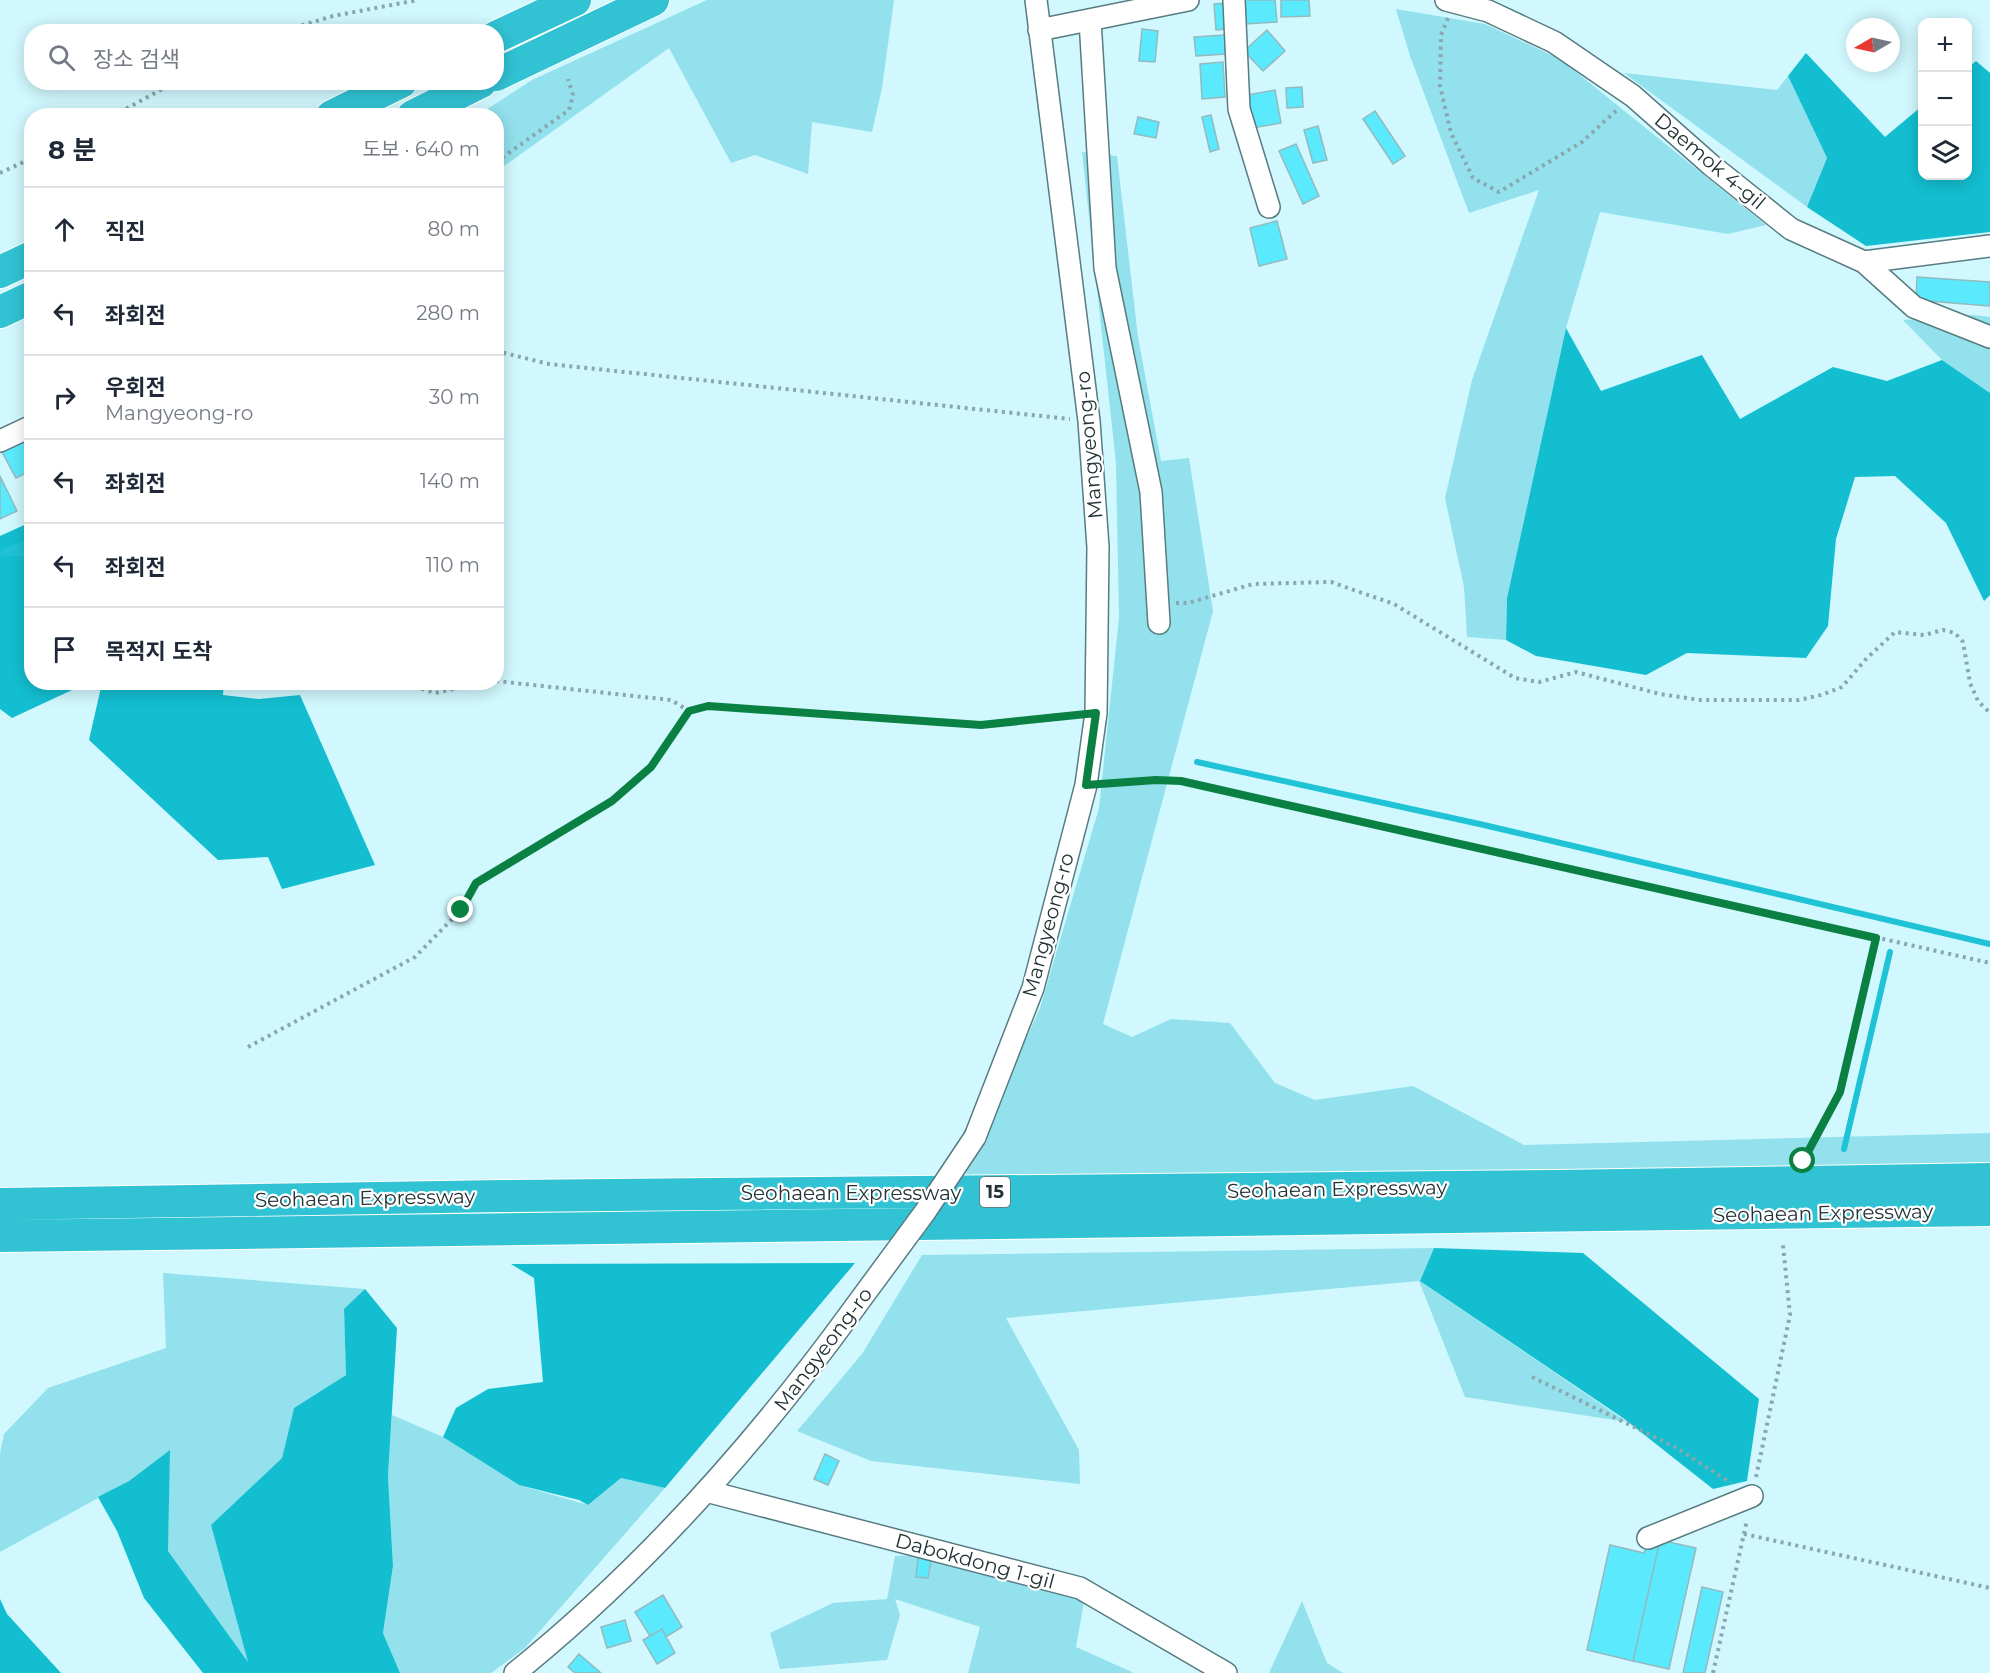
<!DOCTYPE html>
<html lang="ko">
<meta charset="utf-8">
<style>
body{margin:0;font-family:Montserrat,"Noto Sans KR",sans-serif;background:#f6f6f7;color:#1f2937}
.controls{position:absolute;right:18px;top:18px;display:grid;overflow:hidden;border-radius:12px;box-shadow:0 3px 15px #0003}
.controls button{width:54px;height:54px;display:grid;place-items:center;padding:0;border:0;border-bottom:2px solid #e0e1e3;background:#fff;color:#1f2937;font:30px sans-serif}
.compass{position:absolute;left:1846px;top:18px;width:54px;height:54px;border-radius:50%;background:#fff;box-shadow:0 3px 15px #0003;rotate:261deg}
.stop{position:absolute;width:18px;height:18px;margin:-14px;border:4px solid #0b8043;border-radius:50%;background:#fff}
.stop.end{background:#0b8043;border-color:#fff;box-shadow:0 2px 6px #0008}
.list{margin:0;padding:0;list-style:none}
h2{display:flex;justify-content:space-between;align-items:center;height:78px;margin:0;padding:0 24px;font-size:26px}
h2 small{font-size:20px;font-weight:400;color:#747a83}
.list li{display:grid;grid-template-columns:39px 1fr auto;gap:18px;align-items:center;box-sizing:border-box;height:84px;padding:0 24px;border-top:2px solid #e0e1e3}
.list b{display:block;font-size:22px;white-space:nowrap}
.list p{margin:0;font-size:20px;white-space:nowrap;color:#747a83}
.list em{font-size:20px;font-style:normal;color:#747a83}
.icon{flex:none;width:33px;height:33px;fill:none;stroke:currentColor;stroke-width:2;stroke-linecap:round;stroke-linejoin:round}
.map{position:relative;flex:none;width:1990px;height:1673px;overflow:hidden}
.search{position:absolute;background:#fff;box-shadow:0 3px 15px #0003;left:24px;top:24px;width:480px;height:66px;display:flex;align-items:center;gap:15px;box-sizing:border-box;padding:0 21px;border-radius:24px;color:#747a83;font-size:22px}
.panel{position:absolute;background:#fff;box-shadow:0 3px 15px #0003;left:24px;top:108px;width:480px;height:582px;border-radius:24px}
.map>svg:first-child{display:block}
</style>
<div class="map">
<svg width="1990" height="1673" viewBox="0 0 1990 1673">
<rect width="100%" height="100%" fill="#d0f8fe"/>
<path fill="#93e1ec" d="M707 0H894L882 88 872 132 812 122 808 174 755 155 731 163 669 48 497 171 496 116 478 115 532 80Z
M1396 9 1485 24 1560 59 1766 225 1728 234 1600 212 1566 328 1507 598 1506 640 1467 637 1464 587 1445 498 1472 380 1539 190 1469 213 1410 56Z
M1624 73 1777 90 1788 76 1827 158 1807 207Z
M1082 152 1117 156 1138 337 1161 461 1189 458 1213 611 1103 1024 1132 1037 1171 1019 1230 1023 1275 1083 1315 1100 1413 1086 1524 1145 1990 1133V1167L963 1180 1040 1008 1099 808 1119 618 1116 463Z
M1973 315 1990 317V393L1942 360 1903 320Z
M1434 1248 1420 1281 1627 1422 1465 1397 1419 1281 1006 1318 1079 1450 1080 1484 871 1461 797 1431 862 1354 922 1255Z
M163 1273 365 1289 344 1310 346 1375 294 1408 282 1458 211 1525 249 1664 168 1551 169 1451 129 1481 0 1552V1453L4 1434 48 1388 166 1348Z
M392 1415 443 1437 519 1485 588 1505 621 1478 665 1488 525 1648 491 1673H400L383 1633 393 1566 388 1476Z
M915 1555 1046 1587 1084 1602 1076 1647 1134 1673H968L980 1627 895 1599 900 1615 887 1660 780 1669 770 1633 833 1603 887 1599 895 1556Z
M1302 1601 1327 1663 1343 1673H1269Z"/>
<path fill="#13bed0" d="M1806 53 1885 137 1922 106V176H1968V68L1976 61 1990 73V232L1866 246 1807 207 1827 158 1788 76Z
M1566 328 1601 391 1702 355 1740 419 1833 367 1887 381 1942 360 1990 393V595L1984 601 1946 523 1895 476 1855 477 1836 539 1828 626 1806 658 1687 653 1646 675 1536 656 1506 640 1507 598Z
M31 522 32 682 87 683 12 718 0 709V536Z
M102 683H224L223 695 259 699 300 695 375 865 282 889 268 857 218 860 89 740Z
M1434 1248 1583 1253 1759 1399 1747 1481 1713 1489 1623 1418 1420 1281Z
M855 1263 665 1488 621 1478 588 1505 579 1500 519 1485 443 1437 456 1408 488 1389 543 1382 534 1278 511 1264Z
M365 1289 397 1328 388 1476 393 1566 383 1633 400 1673H203L144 1598 117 1531 98 1497 129 1481 170 1450 168 1551 248 1662 211 1525 282 1458 294 1408 346 1375 344 1309Z
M0 1599 7 1614 61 1673H0Z"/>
<path fill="#20c3d5" d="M31 538V556L29 557 0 555 2 549Z"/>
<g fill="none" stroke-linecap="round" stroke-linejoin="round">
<path stroke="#20c3d5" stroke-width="6" d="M1197 762 1484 825 1990 944
M1844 1149 1890 952"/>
</g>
<path fill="#5beafd" stroke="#93babf" stroke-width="1.5" d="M1244 0H1275L1277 22 1246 24Z
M1281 0H1309L1310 16 1281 17Z
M1226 3 1228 29 1216 30 1214 4Z
M1142 29 1158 31 1155 62 1139 61Z
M1267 30 1285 51 1263 71 1244 51Z
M1225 35 1226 54 1196 56 1194 37Z
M1223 62 1225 97 1202 99 1200 64Z
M1302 87 1303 107 1287 108 1286 88Z
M1275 90 1281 123 1253 128 1247 95Z
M1375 111 1405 156 1393 164 1363 119Z
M1211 115 1219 149 1210 152 1202 117Z
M1138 117 1159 122 1156 138 1134 134Z
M1318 126 1327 160 1313 163 1304 130Z
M1296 144 1319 196 1303 204 1279 151Z
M1277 221 1287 259 1259 266 1250 228Z
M1917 277 1990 282V306L1916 300Z
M32 437V470L16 478 2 452Z
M0 476 17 511 0 519Z
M825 1454 839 1461 828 1485 814 1479Z
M1648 1538 1660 1540 1633 1661 1587 1650 1610 1545 1644 1553Z
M1660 1540 1696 1548 1669 1669 1633 1661Z
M918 1558 931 1560 928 1578 916 1577Z
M1702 1587 1723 1592 1705 1673H1683Z
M663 1595 682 1627 666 1637 662 1629 650 1636 635 1612Z
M625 1620 631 1641 607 1648 601 1627Z
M662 1629 675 1653 657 1664 643 1640Z
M579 1654 601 1673H575L568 1667Z"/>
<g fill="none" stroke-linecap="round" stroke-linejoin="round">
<defs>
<path id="minor" d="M1234 0 1239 109 1269 207
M1446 0 1488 11 1554 42 1633 96 1711 165 1791 229 1864 262 1990 246
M1090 20 1105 268 1151 492 1159 623
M1039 30 1188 0
M1864 262 1914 307 1990 337
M0 441 32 426
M975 1137 1033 988 1086 785 1096 713 1098 547 1089 421 1036 0
M706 1491 1080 1588 1226 1673
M1648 1538 1752 1496
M515 1673C645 1568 757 1442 855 1307"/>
<path id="highway" d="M496 37 575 0
M496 75 653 0
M332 116 401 82
M413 116 481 82
M0 272 32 257
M0 312 32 297
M0 1204 503 1196 1557 1186 1990 1179
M0 1236 1990 1210"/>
</defs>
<use href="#minor" stroke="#577c81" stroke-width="24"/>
<use href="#highway" stroke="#fff" stroke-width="34"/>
<path stroke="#89a7ac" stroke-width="4" stroke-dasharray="3 4.5" stroke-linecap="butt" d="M1448 18 1441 35 1440 86 1451 133 1473 178 1499 192 1582 142 1619 108
M280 32 333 16 418 0
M113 116 175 82
M496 162 569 110 573 95 568 79
M0 173 32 158
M496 351 549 364 1070 419
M1176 603H1188L1253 584 1331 582 1394 604 1515 678 1539 682 1576 672 1660 694 1700 700H1799L1821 695 1842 687 1866 659 1895 632 1924 635 1943 630 1955 633 1963 642 1970 683 1978 701 1990 713
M496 681 671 700 689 711
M400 682 435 693 487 682
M1105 784 1156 780 1181 781 1990 963
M248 1047 415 957 461 910 476 883 612 801 651 767 689 711 708 707 981 725 1077 715
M1804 1157 1840 1091 1876 938
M1532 1377 1675 1447 1731 1483
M1756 1477 1790 1315 1783 1245
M1744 1534 1990 1588
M1713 1673 1747 1520"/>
<use href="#minor" stroke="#fff" stroke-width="21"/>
<use href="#highway" stroke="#31c3d4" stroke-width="32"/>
<defs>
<path id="minor-bridge" d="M855 1307 925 1212 975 1137"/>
</defs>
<use href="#minor-bridge" stroke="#577c81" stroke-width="24" stroke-linecap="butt"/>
<use href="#minor-bridge" stroke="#fff" stroke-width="21"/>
</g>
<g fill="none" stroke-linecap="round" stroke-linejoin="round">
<path stroke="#0b8043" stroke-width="8" d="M461 910 476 883 612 801 651 767 689 711 708 706 981 725 1096 713 1086 785 1156 780 1181 781 1876 938 1840 1092 1803 1161"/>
</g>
<g text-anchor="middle" stroke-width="4.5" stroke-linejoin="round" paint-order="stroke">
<rect fill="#fff" stroke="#657072" stroke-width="1.5" x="980" y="1177" width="30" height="30" rx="4.5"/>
<g font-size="18" font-weight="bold" fill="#233335">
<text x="995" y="1198">15</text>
</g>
<g font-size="20" fill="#233335" stroke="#fff">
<text transform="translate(1710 161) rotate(40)" y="7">Daemok 4-gil</text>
<text transform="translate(1089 445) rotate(-95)" y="7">Mangyeong-ro</text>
<text transform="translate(1048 925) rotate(-75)" y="7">Mangyeong-ro</text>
<text transform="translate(1337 1189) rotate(-1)" y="7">Seohaean Expressway</text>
<text x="851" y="1200">Seohaean Expressway</text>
<text transform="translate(365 1198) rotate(-1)" y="7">Seohaean Expressway</text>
<text transform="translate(1823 1213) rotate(-1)" y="7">Seohaean Expressway</text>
<text transform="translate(823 1349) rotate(-53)" y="7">Mangyeong-ro</text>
<text transform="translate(975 1561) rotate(15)" y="7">Dabokdong 1-gil</text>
</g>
</g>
</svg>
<div class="controls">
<button>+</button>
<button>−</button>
<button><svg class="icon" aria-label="layers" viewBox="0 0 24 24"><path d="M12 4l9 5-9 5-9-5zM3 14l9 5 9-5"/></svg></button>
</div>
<svg class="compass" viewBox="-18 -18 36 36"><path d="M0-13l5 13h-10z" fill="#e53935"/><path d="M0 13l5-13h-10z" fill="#747a83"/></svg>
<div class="stop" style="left:1803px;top:1161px"></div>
<div class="stop end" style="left:461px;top:910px"></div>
<div class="search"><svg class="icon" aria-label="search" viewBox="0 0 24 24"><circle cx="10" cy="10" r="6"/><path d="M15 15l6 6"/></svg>장소 검색</div>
<section class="panel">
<h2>8 분<small>도보 · 640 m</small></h2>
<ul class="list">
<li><svg class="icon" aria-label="ahead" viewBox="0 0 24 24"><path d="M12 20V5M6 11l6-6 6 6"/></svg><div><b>직진</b></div><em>80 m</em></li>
<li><svg class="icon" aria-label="left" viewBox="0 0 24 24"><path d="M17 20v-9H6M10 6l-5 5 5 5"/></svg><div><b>좌회전</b></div><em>280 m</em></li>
<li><svg class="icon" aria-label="right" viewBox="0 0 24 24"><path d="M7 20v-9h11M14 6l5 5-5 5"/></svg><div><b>우회전</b><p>Mangyeong-ro</p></div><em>30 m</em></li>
<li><svg class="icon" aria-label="left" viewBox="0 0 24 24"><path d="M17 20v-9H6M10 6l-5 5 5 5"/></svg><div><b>좌회전</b></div><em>140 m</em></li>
<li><svg class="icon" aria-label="left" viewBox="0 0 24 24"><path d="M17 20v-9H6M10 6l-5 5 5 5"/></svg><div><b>좌회전</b></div><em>110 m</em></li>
<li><svg class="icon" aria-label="arrive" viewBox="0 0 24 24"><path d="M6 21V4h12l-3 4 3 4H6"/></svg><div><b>목적지 도착</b></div></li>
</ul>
</section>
</div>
